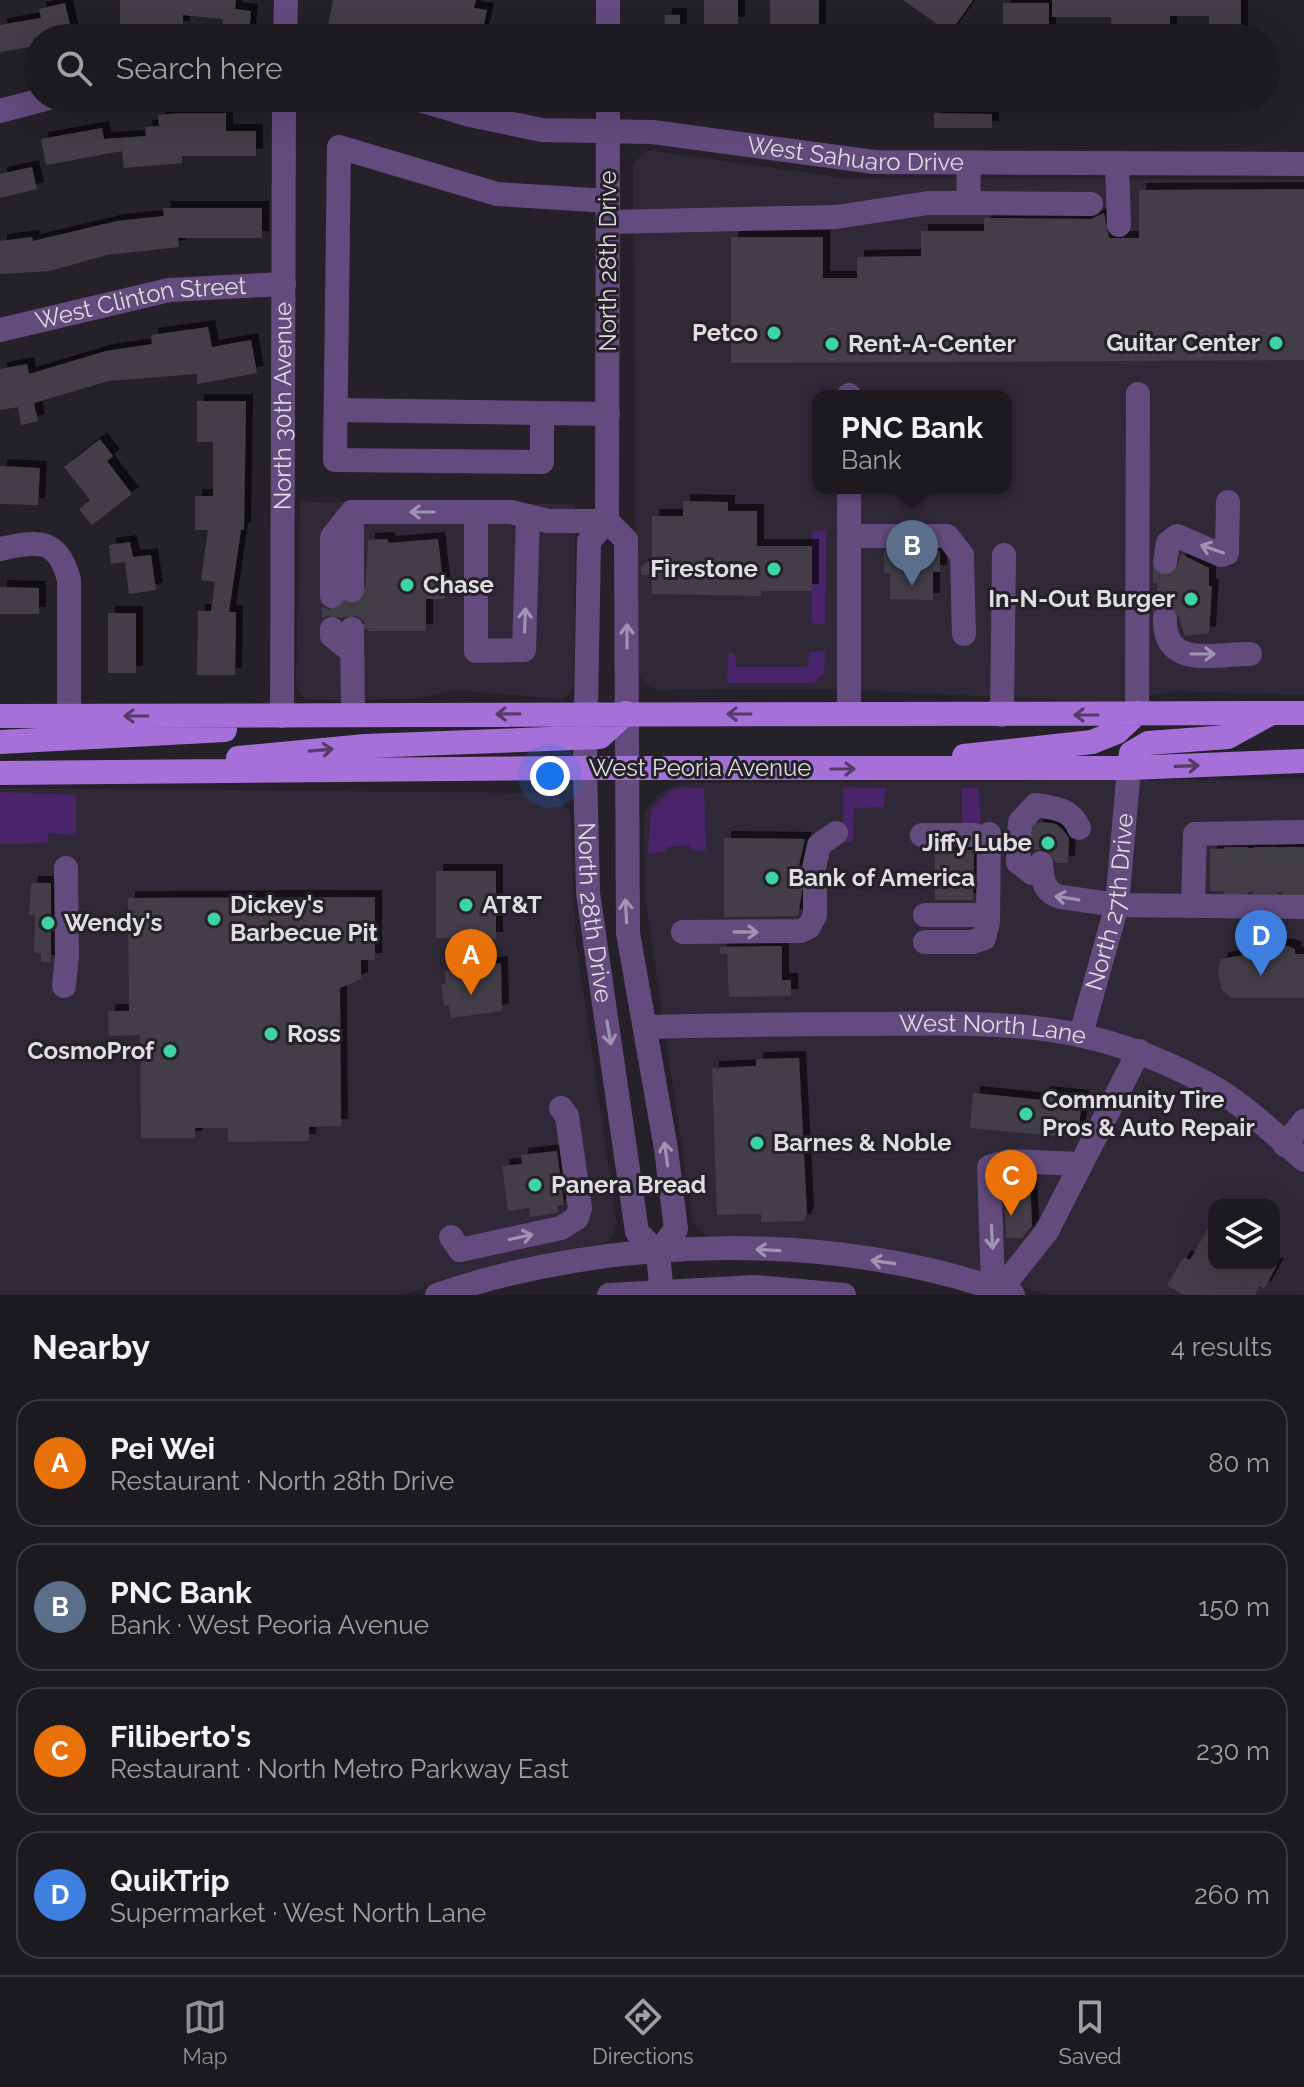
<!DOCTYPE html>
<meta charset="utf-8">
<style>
body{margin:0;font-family:Raleway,sans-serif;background:#29262c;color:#f1f3f6}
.controls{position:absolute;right:24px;bottom:24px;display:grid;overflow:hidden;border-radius:16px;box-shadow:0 8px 32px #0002}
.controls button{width:72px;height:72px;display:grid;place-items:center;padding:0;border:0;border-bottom:2px solid #3a383d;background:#1c191f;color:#f1f3f6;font:40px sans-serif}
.you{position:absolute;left:550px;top:776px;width:28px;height:28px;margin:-20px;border:6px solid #fff;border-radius:50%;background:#1a73e8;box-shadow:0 0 0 12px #1a73e833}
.badge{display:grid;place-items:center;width:52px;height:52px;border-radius:50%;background:#8c9099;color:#fff;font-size:26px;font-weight:700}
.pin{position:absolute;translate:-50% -66px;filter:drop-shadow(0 2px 4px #0008)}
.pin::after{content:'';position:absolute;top:42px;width:28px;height:24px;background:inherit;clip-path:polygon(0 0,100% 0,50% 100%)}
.popup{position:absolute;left:812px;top:390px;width:200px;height:104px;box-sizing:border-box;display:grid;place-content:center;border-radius:16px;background:#1c191f;filter:drop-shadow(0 2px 6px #0005);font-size:26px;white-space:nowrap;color:#a0a0a4}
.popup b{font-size:30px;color:#f1f3f6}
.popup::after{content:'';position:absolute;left:50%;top:100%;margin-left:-16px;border:16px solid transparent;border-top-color:#1c191f}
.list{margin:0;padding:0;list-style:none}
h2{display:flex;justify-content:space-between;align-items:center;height:104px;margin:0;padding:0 32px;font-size:34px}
h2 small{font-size:26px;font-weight:400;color:#a0a0a4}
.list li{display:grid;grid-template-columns:52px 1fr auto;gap:24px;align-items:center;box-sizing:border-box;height:128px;margin:0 16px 16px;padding:0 16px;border:2px solid #3a383d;border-radius:24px}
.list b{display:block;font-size:30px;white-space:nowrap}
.list p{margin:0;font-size:26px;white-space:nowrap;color:#a0a0a4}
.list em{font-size:26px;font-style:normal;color:#a0a0a4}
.icon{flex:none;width:44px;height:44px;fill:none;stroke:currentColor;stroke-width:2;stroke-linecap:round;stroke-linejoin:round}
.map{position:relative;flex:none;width:1304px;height:1295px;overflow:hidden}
.search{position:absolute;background:#1c191f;box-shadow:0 8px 32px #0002;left:24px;right:24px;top:24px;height:88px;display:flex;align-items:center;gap:20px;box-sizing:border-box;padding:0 28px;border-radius:44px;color:#a0a0a4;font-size:30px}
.sheet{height:680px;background:#1c191f}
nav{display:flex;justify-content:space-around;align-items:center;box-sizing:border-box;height:112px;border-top:2px solid #3a383d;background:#1c191f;font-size:22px;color:#a0a0a4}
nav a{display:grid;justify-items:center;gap:4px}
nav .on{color:#8c9099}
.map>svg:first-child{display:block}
</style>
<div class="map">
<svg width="1304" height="1295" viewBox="0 0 1304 1295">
<defs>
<filter id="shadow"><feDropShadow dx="7" dy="-7" stdDeviation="0" flood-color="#0009"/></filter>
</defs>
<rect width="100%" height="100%" fill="#252129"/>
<path fill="#2f2937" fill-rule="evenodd" d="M647 150 844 178 1304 180V695L1175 691 1111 702 828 689 657 690 644 684 636 668 633 164ZM818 396H1006V488H818Z
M300 502 575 504 574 686 569 694 560 699 455 690 416 699 314 700 302 697 296 684Z
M1304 779V1295H1049L930 1258 875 1249 710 1238 693 1224 645 897 644 821 646 811 658 794 683 783ZM1214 1205H1274V1265H1214Z
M0 788 542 793 560 798 570 814 576 943 616 1218 615 1231 607 1242 501 1263 402 1295H0Z"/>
<path fill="#4a246b" d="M826 530 825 624H815L812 621V531Z
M825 651 824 673 814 683H727L729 652 735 655 736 667H807L810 652Z
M684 787 704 788 706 850 693 851 689 845 667 847 665 852 648 854 651 810 669 792Z
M843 787 885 788 884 807 854 808 853 842H843Z
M962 788H978L981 827H962Z
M0 792 76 795V835L48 833 47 843 0 844Z"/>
<path fill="#423e47" filter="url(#shadow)" d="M120 0H236L235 9 251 11 249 34 222 32 223 19 183 15V28H120Z
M333 0H476L474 8 487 10 481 38H394L328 26Z
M704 0H738V24H704Z
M770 0H819V33L813 38H770Z
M903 0H973L950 33Z
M1052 0H1241V38H1209V16H1170V36H1112L1111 17H1052Z
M65 3 73 38H34L35 46 0 52V25L41 18 39 9Z
M1003 3H1049V35H1003Z
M665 15H680V38H664Z
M182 113H226V131H256V156H182V163L124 168 122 151 46 165 41 139 102 128 104 139 146 136 145 127 159 126 158 115Z
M934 113 992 114V128H934Z
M32 167 37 189 0 198V174Z
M1304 189V360L731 363V237H823V278H857V257L921 256V231H984V218L1091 219 1104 213 1109 238H1139V190Z
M163 208H262V238H178L179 247 107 255 50 271 0 274V241L32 237 33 241 117 221 164 216Z
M208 327 212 347 251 340 257 373 197 384V374L108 381 34 403 38 421 21 425 18 407 0 410V369L27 364 29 374 106 351 152 344 151 335Z
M197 401H246L244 530H241L229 612H236L235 675H197L198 611H211L215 582 201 580 208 530H195V496H213V442H197Z
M100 439 113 456 107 461 132 494 92 525 79 509 90 500 64 467Z
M0 466 40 468 38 505 0 504Z
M683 501 728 502V511H757V546H812V591H761V596L652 594V575H641V566L652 559V516H683Z
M387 539 389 543 438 539 445 599H426V631H368L364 621 353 614 342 618 333 614 322 618V607L333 611 365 598 368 540Z
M130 542 133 557 151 555 156 590 129 594 125 562 111 564 109 545Z
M912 546 921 551H940V572H933V600L890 599V573H884V551H902Z
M1181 554 1209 568V586H1212L1209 633 1185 636 1176 609 1170 605 1157 606V574L1170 576 1176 572Z
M0 587 39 588V614H0Z
M108 613H136V673H108Z
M1040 822 1056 824 1063 830 1069 838 1068 863H1056L1047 849 1034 850 1035 828Z
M724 838 805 839 799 865 804 879 798 916 724 917Z
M1304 847V892L1210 891V849Z
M935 850H974L973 900H935Z
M436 871H496V939L436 938Z
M31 883H51V962H41V954L34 952 35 915H29Z
M375 897V960H361V979L340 988 341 1126 309 1127V1141L228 1142V1128H195V1138H141L140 1035 109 1036 108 1011H129L128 898Z
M1265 945 1288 946 1295 949V954H1304V998H1231L1221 989 1218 971 1221 959 1250 954 1249 948Z
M782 946V980H791V996L729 997 727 954H720V947Z
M501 963 502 1011 451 1018 449 1005 444 1006 441 984H446L445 971Z
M799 1058 807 1213 804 1221 761 1222V1214L717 1215 712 1068 756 1066V1059Z
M973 1093 1042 1100 1043 1093 1082 1097 1078 1138 970 1128Z
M557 1151 564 1205 558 1206 557 1213 530 1217 529 1208 508 1211 502 1166 522 1164 521 1155Z
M1011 1176 1030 1180 1032 1226 1022 1238H1006L1004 1178Z
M1214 1218V1265H1277L1264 1289 1260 1286 1255 1295H1184L1167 1285 1184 1257 1190 1260Z"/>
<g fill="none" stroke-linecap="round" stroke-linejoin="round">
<path stroke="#413d45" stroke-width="24" stroke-dasharray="24 12" stroke-linecap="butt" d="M362 588V629
M342 593V629
M1165 619V562
M1041 823V863
M1236 847V897
M1266 847V897
M1294 847V897"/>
<g stroke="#634b7d" stroke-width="24">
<path d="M285 38 286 0"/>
<path d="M608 38V0"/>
<path id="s1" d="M413 98 470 115 542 130 653 132 874 162 1304 164"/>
<path id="s2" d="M608 98 607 521 589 541 585 768 588 893 637 1232 658 1253 662 1295"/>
<path d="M0 111 49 98"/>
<path d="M1117 163 1119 225"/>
<path d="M968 203 1091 204"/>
<path d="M608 222 836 217 928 203H968L969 163"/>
<path id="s3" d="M0 330 169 290 284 284"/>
<path d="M849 395V396"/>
<path d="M336 410 542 413"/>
<path d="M608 414 542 413V462L335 460 339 147 497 194 608 201"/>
<path d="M849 488V714"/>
<path d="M352 512H511L548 521H607"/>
<path d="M352 512V590"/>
<path d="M476 512V651L524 650 528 516"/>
<path d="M607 521 626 540 628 933 666 1149 676 1229 658 1253"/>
<path d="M849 536H901"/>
<path d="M922 536H947L962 555 964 634"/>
<path d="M0 549C38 541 58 537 69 580V716"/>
<path d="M1165 562 1168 543 1177 536 1221 555 1227 553 1228 502"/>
<path d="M332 596V537L352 512"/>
<path d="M1165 619C1164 669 1214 654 1250 654"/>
<path d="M332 629V636L352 652"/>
<path d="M352 629 353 715"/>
<path d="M1137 713 1138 394"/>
<path d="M1002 715 1004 555"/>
<path id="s4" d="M282 716 284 98"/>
<path d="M1036 805 1020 822 1018 862 1032 873H1042"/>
<path d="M1036 805C1055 808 1071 809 1079 828"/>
<path d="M922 835H975"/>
<path d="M1041 863C1042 879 1044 893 1061 897L1117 905 1304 907"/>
<path d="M814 868 819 845 836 833"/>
<path d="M1193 905 1195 834 1304 832"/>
<path d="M925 915H981"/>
<path d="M683 932 801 931 809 927 815 915V888"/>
<path d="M925 942H972L984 938 988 922 989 834"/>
<path d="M64 986 67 956 66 868"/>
<path id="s5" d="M645 1027C719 1025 794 1024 869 1024 998 1023 1086 1018 1204 1082 1241 1101 1273 1133 1304 1160"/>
<path id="s6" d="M1081 1034 1117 905 1129 768"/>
<path d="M1285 1145 1304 1121"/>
<path d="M451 1237 460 1250 561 1228 577 1218 580 1208 567 1116 561 1108"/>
<path d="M993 1286 989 1167 1009 1161 1079 1164"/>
<path d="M1000 1290 1047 1231 1139 1051"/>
<path d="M437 1295C610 1235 840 1230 1013 1295"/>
<path d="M609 1295 755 1287 844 1295"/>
</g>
<path stroke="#a571d8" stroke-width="24" d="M0 716 1304 713
M0 742 225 730
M964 756 1092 742 1117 732 1137 713
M238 758 365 746 600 737 626 713
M1129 768 1131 753 1148 743 1228 737 1270 714
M0 773 559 768H1129L1304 761"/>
</g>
<defs><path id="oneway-shaft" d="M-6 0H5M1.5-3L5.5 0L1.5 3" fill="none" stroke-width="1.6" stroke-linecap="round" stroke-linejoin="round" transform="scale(2)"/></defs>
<g stroke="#a194b0">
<use href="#oneway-shaft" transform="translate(422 512) rotate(-180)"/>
<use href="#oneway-shaft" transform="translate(1212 549) rotate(-160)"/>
<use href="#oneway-shaft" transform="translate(525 620) rotate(-88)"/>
<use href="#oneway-shaft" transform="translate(627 636) rotate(-90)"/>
<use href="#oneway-shaft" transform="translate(1203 654)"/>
<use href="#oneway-shaft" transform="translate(1067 898) rotate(-171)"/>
<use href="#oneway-shaft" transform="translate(626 911) rotate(-93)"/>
<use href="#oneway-shaft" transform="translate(746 932) rotate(1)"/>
<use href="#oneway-shaft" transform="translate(609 1033) rotate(80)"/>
<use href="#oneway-shaft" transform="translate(666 1154) rotate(-98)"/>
<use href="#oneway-shaft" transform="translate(521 1237) rotate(-12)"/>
<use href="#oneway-shaft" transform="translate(992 1237) rotate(87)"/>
<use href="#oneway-shaft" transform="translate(768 1250) rotate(-177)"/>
<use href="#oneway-shaft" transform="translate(883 1262) rotate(-172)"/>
</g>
<g stroke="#523d66">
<use href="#oneway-shaft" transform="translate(508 714) rotate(179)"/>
<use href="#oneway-shaft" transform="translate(739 714) rotate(-180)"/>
<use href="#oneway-shaft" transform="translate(1086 715) rotate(-180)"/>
<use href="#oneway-shaft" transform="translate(136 716) rotate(180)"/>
<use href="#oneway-shaft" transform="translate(321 750) rotate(-5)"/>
<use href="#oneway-shaft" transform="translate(1187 766) rotate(-2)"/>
<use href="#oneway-shaft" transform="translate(843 769)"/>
</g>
<g fill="#3dd4a3" stroke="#252129" stroke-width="3">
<circle cx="774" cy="333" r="8"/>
<circle cx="1276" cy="343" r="8"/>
<circle cx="832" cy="344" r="8"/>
<circle cx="774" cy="569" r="8"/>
<circle cx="407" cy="585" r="8"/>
<circle cx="1191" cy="599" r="8"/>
<circle cx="1048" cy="843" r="8"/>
<circle cx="772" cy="878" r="8"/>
<circle cx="466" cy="905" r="8"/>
<circle cx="214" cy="919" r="8"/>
<circle cx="48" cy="923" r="8"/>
<circle cx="271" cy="1034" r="8"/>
<circle cx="170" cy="1051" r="8"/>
<circle cx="1026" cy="1114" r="8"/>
<circle cx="757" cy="1143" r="8"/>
<circle cx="535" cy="1185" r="8"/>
</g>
<g text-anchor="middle" stroke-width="6" stroke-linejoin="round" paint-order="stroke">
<g font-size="24" fill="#dfdce2" stroke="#252129">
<text dy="8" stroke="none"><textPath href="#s1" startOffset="448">West Sahuaro Drive</textPath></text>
<text transform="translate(608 261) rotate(-90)" y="8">North 28th Drive</text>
<text dy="8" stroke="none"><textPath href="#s3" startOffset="144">West Clinton Street</textPath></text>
<text dy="8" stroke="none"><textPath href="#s4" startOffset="310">North 30th Avenue</textPath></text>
<text x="700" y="776">West Peoria Avenue</text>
<text dy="8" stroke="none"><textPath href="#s6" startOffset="136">North 27th Drive</textPath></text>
<text dy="8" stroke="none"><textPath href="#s2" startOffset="822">North 28th Drive</textPath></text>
<text dy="8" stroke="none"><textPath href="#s5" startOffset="348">West North Lane</textPath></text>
</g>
<g font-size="24" font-weight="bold" fill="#dfdce2" stroke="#252129" text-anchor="start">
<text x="758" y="341" text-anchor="end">Petco</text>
<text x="1260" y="351" text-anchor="end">Guitar Center</text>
<text x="848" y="352">Rent-A-Center</text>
<text x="758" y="577" text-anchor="end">Firestone</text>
<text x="423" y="593">Chase</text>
<text x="1175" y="607" text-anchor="end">In-N-Out Burger</text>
<text x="1032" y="851" text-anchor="end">Jiffy Lube</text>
<text x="788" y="886">Bank of America</text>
<text x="230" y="913">Dickey's<tspan x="230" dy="28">Barbecue Pit</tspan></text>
<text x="482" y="913">AT&amp;T</text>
<text x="64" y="931">Wendy's</text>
<text x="287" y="1042">Ross</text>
<text x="154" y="1059" text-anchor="end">CosmoProf</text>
<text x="1042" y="1108">Community Tire<tspan x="1042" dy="28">Pros &amp; Auto Repair</tspan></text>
<text x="773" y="1151">Barnes &amp; Noble</text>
<text x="551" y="1193">Panera Bread</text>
</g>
</g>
</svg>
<div class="controls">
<button><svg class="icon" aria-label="layers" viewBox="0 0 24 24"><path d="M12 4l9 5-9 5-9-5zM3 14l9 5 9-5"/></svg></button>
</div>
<div class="you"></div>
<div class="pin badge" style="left:471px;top:995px;background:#e8710a">A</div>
<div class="pin badge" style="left:912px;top:586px;background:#5c6f8a">B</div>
<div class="popup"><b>PNC Bank</b>Bank</div>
<div class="pin badge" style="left:1011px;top:1216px;background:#e8710a">C</div>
<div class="pin badge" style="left:1261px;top:976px;background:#3f7fe0">D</div>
<div class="search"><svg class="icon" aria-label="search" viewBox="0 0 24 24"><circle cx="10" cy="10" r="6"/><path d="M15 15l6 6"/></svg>Search here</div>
</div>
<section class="sheet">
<h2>Nearby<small>4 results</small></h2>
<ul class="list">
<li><span class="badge" style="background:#e8710a">A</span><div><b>Pei Wei</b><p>Restaurant · North 28th Drive</p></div><em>80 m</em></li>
<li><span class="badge" style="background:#5c6f8a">B</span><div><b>PNC Bank</b><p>Bank · West Peoria Avenue</p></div><em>150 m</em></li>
<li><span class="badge" style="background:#e8710a">C</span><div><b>Filiberto's</b><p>Restaurant · North Metro Parkway East</p></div><em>230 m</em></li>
<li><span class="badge" style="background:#3f7fe0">D</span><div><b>QuikTrip</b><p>Supermarket · West North Lane</p></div><em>260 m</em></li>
</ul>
</section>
<nav>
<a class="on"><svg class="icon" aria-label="map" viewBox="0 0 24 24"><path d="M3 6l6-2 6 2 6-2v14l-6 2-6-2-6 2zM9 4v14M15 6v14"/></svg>Map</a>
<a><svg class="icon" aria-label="directions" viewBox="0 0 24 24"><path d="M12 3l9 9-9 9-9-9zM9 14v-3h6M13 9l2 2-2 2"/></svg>Directions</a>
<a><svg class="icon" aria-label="saved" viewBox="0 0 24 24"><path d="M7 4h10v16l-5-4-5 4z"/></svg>Saved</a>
</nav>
